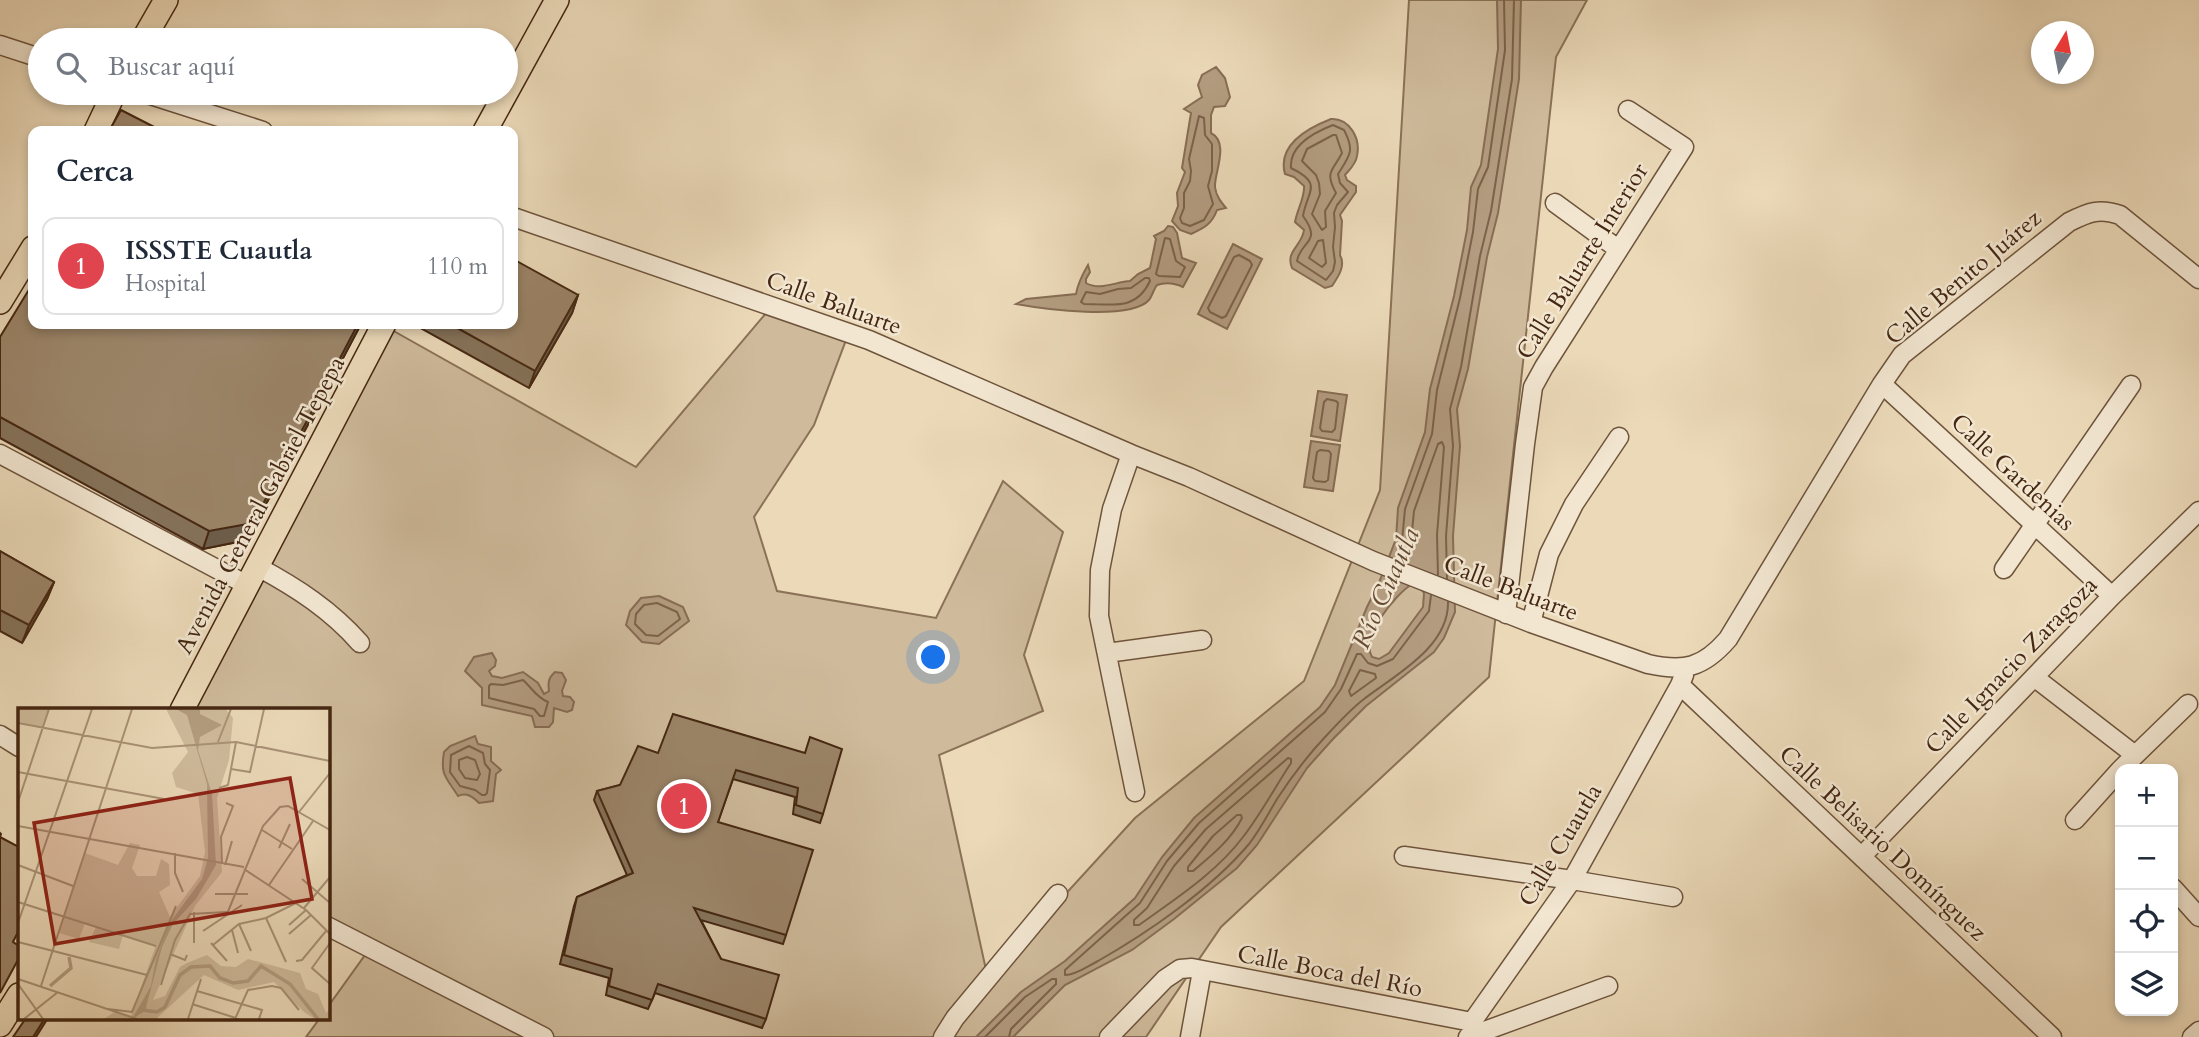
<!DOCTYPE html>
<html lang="es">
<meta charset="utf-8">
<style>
body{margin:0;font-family:Cardo,serif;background:#f2f2f3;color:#1f2937}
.controls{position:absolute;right:21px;bottom:21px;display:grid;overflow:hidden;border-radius:14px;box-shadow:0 4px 10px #0003}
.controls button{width:63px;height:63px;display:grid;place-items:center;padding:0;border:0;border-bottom:2px solid #e0e1e3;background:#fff;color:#1f2937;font:35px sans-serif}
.compass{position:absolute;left:2031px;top:21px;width:63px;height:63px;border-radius:50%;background:#fff;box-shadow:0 4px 10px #0003;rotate:10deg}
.you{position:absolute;left:934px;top:658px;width:24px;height:24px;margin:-18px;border:5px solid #fff;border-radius:50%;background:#1a73e8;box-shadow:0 0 0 10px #1a73e833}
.badge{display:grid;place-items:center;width:46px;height:46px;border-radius:50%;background:#8f2418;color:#fff;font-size:23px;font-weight:700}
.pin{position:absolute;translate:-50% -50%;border:4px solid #fff;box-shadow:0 2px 7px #0006}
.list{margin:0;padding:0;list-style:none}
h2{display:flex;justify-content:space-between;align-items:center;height:91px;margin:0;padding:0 28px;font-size:30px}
h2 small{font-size:23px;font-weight:400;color:#747a83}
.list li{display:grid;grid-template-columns:46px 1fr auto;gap:21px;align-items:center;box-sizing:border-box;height:98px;margin:0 14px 14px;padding:0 14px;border:2px solid #e0e1e3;border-radius:14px}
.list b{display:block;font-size:26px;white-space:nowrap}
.list p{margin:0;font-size:23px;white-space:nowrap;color:#747a83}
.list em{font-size:23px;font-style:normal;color:#747a83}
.icon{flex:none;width:38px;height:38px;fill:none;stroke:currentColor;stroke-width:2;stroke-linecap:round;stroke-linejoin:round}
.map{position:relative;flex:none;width:2199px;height:1037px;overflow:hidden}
.search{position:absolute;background:#fff;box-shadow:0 4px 10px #0003;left:28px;top:28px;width:490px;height:77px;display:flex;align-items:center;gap:18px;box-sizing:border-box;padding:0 24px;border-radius:38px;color:#747a83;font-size:26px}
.panel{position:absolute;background:#fff;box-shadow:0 4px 10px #0003;left:28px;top:126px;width:490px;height:203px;border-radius:14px}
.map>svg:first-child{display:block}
</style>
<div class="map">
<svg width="2199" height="1037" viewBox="0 0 2199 1037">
<rect width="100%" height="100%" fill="#ebd9b8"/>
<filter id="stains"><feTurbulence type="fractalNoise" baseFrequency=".00286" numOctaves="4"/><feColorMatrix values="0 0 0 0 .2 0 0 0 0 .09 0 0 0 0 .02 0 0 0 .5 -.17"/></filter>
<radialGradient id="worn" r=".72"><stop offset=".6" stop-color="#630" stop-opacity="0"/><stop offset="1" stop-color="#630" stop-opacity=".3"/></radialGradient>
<path fill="#cfbb9c" stroke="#8a7157" stroke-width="2" d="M1409 0H1587L1556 57 1489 677 1221 927 1146 1037H306L320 1018H327V1008L370 948 327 925V710H178L383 325 636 467 772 306 849 332 814 425 754 517 777 591 936 618 1003 481 1063 532 1024 655 1043 711 939 755 988 979 1135 818 1304 681 1380 490Z"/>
<path fill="#b39c80" stroke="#876d54" stroke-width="2" fill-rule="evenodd" d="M1497 0H1521L1519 79 1498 213 1487 257 1468 369 1457 409 1460 446 1453 536 1455 612 1444 638 1434 652 1366 706 1333 739 1307 768 1257 845 1237 868 1174 919 1132 950 1065 985 1013 1037H976L1021 992 1065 961 1135 898 1162 857 1194 818 1320 707 1335 685 1367 607 1378 585 1396 539 1398 508 1425 432 1430 389 1454 296 1467 230 1471 187 1481 165 1498 49ZM1412 584H1417L1424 593 1423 607 1389 653 1379 659 1372 657C1360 637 1395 595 1412 584Z
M1216 67 1225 78 1230 97 1225 106 1214 107 1211 115V133C1230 143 1214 173 1215 187 1216 196 1221 202 1226 208L1217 210C1212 224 1204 228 1191 234L1180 230 1172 221 1178 206 1177 193 1185 172 1182 168 1191 113 1184 109 1202 97 1198 85 1202 75Z
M1331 119C1349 118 1361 138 1357 156 1356 164 1350 169 1345 175L1347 180 1356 186V192L1340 215 1342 221 1340 255C1346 266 1338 277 1332 286L1325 288 1292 268C1285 251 1302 246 1304 230L1295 222C1297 210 1305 197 1304 186L1294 177 1285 174C1277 145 1308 128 1331 119Z
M1168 226 1173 227 1177 233 1182 258 1196 263 1183 287C1174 283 1166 282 1157 285 1154 289 1152 296 1149 300 1130 321 1043 309 1016 304L1026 299 1076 294C1078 283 1082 275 1088 265L1090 272 1086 279V283C1100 291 1115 282 1130 281L1138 274 1150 268 1156 239 1154 236 1164 231Z
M1233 244 1262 259 1227 329 1198 314Z
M1318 391 1347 395 1340 441 1311 436Z
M1311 441 1340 445 1333 491 1304 487Z
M659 596 683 607 689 621 659 644 642 642 626 625 630 611 641 598Z
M492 653 496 660 495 666 489 671 492 676 502 678 523 672 538 683 544 694 549 691C548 683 548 678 555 672L562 673 566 680 562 691 563 696 570 697 574 702 572 710 567 712 554 708 553 722 549 727H535L532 716 482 705V688L465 671 474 657Z
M475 736 478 744 491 747V761L501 770 496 774 493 801 479 803C473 797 467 792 458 796 446 777 440 775 444 752L450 746Z"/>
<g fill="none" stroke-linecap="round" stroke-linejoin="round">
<path stroke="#7c6249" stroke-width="2" d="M1199 116 1204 118 1205 135 1212 144V171L1208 186 1213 204 1204 220 1190 226 1182 223 1180 218 1184 208V193L1190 181 1191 171 1189 159Z
M1333 125 1344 130C1355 151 1350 155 1338 174L1340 183 1348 192 1337 205 1334 213 1335 227 1333 247 1335 262 1333 271 1326 280 1297 261C1300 241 1323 243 1303 216 1307 191 1324 184 1291 168 1289 145 1315 132 1333 125Z
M1333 135H1336L1342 153C1333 171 1324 171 1336 193L1325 211 1326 227 1322 230 1312 214 1320 194 1319 183 1316 175 1302 161 1307 149Z
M1165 238 1170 239 1176 261 1185 267 1180 277 1159 276 1156 274Z
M1323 240 1326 263 1322 267 1309 258 1318 241Z
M1239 255 1250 261 1252 265 1226 316 1222 318 1210 312 1208 308 1234 257Z
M1145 278H1149L1150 281C1136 311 1113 304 1084 304L1081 302 1086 292 1100 294 1118 289 1131 288Z
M1327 399 1336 401 1338 403 1335 429 1332 432 1322 431 1320 428 1324 402Z
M1320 450 1329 451 1331 454 1328 480 1325 482 1315 481 1313 478 1317 452Z
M1396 559 1402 541 1405 509 1432 434 1437 390 1460 298 1473 232 1478 189 1488 167 1505 50 1504 0
M1404 562 1411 542 1414 511 1438 444 1442 442 1444 447 1437 535 1438 575
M1447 579 1446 536 1453 446 1450 409 1461 367 1480 256 1491 211 1512 79 1514 0
M1431 595 1429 611 1393 659 1377 666 1368 663 1361 654H1357L1341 689 1325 712 1199 823 1167 861 1140 903 1065 970V975C1076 975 1088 966 1098 961 1149 932 1211 889 1249 844 1260 830 1268 814 1277 799 1292 776 1308 755 1326 736 1338 723 1351 709 1364 699 1395 675 1449 647 1448 602
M657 603 677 612 680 619 658 636 646 635 635 624 636 614 644 605Z
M1360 670 1375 674 1376 678 1351 696 1349 691Z
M523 680C532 688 537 698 548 702L544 716H540L534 709 489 698V686L491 684 503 685Z
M469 746 483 753 485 764 490 770 487 793 485 795H482L475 790 460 786 450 772 451 755Z
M467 757 475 760 480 774 477 780 465 778 459 769V760Z
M1288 758 1291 759V763C1275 787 1261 814 1243 837 1216 873 1175 899 1139 925H1134V920L1147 908 1174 866 1206 829Z
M1237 815H1241L1242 818C1231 840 1211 856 1193 871H1188V867L1213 836Z
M985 1037 1025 997 1052 979H1056V984L1011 1029 1009 1037"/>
<defs>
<path id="minor" d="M0 45 40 58
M144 93 263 131
M1555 203 1618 249
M513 217 869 340 1131 454 1189 477 1373 561 1531 623 1648 664C1684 672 1703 668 1728 639L1882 384 1902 355 2069 222C2089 212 2099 208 2120 215L2199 279
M1882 384 2112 596
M0 454 247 585
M1131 454 1112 509 1100 570 1099 616 1135 792
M258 567C297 588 331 610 360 643
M2004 569 2131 385
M1506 614 1525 444 1533 387 1544 367 1684 147 1628 110
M1531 623 1549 554 1574 504 1619 437
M1107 653 1202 640
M2034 677 2135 755
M1680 685 2052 1037
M0 735 19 747
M2121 769 2188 704
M2075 820 2120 770
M1404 856 1572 880 1673 897
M1862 856 2112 596 2199 511
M2173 888 2199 917
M327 926 544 1037
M1474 1034 1472 1022 1572 880 1680 685 1684 675
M943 1037 955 1018 1058 894
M1109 1037 1165 979 1180 969 1192 968 1472 1022
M1190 1037 1202 971
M1468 1037 1608 986
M2192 1037 2199 1031"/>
<path id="major" d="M143 40 166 0
M96 131 114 93
M485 131 557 0
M0 302 33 248
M182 710 384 324
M0 1025 19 995"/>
</defs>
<use href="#minor" stroke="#6e543c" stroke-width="21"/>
<use href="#major" stroke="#452712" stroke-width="26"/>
<use href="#minor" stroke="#f2e6d1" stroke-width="18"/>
<use href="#major" stroke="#ebd9b8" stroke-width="23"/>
</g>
<path fill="#857259" stroke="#452712" stroke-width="2" d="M578 295 572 313 529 388 417 326 418 324H513Z
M33 324H361L247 540 203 549 0 438V337Z
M0 551 54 582 47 599 22 643 0 631Z
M804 753 823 814 820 823 793 814 795 797 733 779 718 822 786 935 783 944 701 920 721 959 766 1019 762 1028 655 993 648 1009 606 995 609 978 560 964 574 906 577 897 627 875 594 800 597 791 620 785Z"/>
<path fill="#6c5c49" stroke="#452712" stroke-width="2" d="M578 295 572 313 529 388 535 371Z
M358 324H361L247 540 203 549 209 531Z
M54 582 47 599 22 643 29 625Z
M45 1018H48L36 1037H33Z"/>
<path fill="#9b8468" stroke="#452712" stroke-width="2" d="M121 110 162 131H109Z
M513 259 578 295 535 371 450 324H513Z
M33 283V324H358L253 523 209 531 0 417V337Z
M0 551 54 582 29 625 0 610Z
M673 714 805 753 810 737 842 749 823 814 796 805 798 788 736 770 718 822 813 850 786 935 694 908 721 959 779 975 766 1019 658 984 652 1000 609 986 612 969 564 955 577 897 633 873 597 791 620 785 638 746 658 753Z
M0 833 1 834 0 837 19 847V930L13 942 19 946V958L0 993Z
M26 1018H45L33 1037H13Z"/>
<g text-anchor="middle" stroke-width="5" stroke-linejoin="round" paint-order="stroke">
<g font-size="24" fill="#452712" stroke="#f2e6d1">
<text transform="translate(1582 261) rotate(-58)" y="8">Calle Baluarte Interior</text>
<text transform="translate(1963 277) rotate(-40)" y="8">Calle Benito Juárez</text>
<text transform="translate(834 303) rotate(20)" y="8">Calle Baluarte</text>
<text transform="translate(2013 472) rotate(43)" y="8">Calle Gardenias</text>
<text transform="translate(260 505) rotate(-62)" y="8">Avenida General Gabriel Tepepa</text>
<text transform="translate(1511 588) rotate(21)" y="8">Calle Baluarte</text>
<text transform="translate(2011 665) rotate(-46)" y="8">Calle Ignacio Zaragoza</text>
<text transform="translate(1883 843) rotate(43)" y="8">Calle Belisario Domínguez</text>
<text transform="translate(1560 845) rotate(-59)" y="8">Calle Cuautla</text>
<text transform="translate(1330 971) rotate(11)" y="8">Calle Boca del Río</text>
</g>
<g font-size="26" font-style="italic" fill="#664a33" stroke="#f2e6d1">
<text transform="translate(1385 588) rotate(-66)" y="9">Río Cuautla</text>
</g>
</g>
<g transform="translate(18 708)">
<rect width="312" height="312" fill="#ebd9b8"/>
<path d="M0 1H31L25 20 0 15ZM148 1H208L215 10 211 52 199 90 204 164 177 198 135 292 147 288 162 259 169 255 189 247 203 258 218 259 230 251 282 265 288 281 300 286 308 305 311 302V311H297L286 304 256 274 220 282 186 267 138 311H86L98 303 113 308 138 237 105 227 101 241 71 234 78 219 67 215 61 231 41 225 67 145 100 157 112 135 122 137 114 160 119 168H138L143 151 151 156 152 177 141 184 152 209 182 168 187 144 180 86 158 79 154 65 170 44Z" fill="#cfbb9c"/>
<path d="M158 1H182V6L204 17 182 29 180 42 194 86 198 157 178 191 155 216 144 239 127 303 114 311 133 278 138 251 151 216 184 171 190 150 189 76 169 7Z" fill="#b39c80"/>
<path fill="none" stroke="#b39c80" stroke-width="3.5" d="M32 278 53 260 51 249M124 302 139 304 147 299 162 267 173 259 192 258 202 270 215 275 230 273 243 258 272 276 300 311"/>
<path fill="none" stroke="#a99276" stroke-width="2" d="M0 15 134 40 218 34 312 53M200 34 213 1M213 61 232 64 246 1M0 64 146 91M201 80 210 77 218 34M0 94 31 1M281 104 312 65M0 118 226 159M244 122 274 141M261 140 272 116M157 145V165L165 184M204 155 203 129 215 98 208 95M0 157 55 178M207 157 214 133M226 161 288 202 312 226M284 171 312 195M251 177 295 113M197 186H230M0 194 138 238M286 200 312 169M209 206 245 118 262 99 270 98 312 122M248 210 268 254M0 215 74 1M221 216 233 243M271 217 288 202M214 222 220 245M185 223 224 197M271 226 293 207M0 234 129 267M176 235V204M193 235 209 253M312 235 294 260 312 276M195 237 221 216 248 210 278 195M152 246 167 252 169 247M278 253 284 252 308 223M0 271 119 311M0 276 25 311M143 277 157 232 172 206 209 204M23 278 114 1M179 283 244 302 241 311M174 296 221 311M90 301 114 304 158 198M6 311 40 284M170 311 183 271M217 311 230 282 254 278 263 280 281 302"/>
<path fill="#8f2418" fill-opacity="0.15" stroke="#8f2418" stroke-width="3.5" d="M272 70 294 191 37 236 16 115Z"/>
<rect width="312" height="312" fill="none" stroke="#452712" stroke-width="3.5"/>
</g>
<rect width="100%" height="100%" filter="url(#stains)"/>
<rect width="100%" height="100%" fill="url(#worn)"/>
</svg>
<div class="controls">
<button>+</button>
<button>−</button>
<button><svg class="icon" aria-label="locate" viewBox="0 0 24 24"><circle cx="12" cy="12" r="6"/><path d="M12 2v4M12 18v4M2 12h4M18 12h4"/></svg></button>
<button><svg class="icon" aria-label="layers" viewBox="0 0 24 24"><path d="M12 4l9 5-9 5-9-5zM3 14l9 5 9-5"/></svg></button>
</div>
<svg class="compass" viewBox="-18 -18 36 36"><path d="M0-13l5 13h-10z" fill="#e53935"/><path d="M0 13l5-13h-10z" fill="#747a83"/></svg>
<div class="you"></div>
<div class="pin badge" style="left:684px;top:806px;background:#e0444e">1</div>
<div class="search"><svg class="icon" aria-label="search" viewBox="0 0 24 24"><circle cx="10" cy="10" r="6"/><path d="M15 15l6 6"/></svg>Buscar aquí</div>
<section class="panel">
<h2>Cerca<small></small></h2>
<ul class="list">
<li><span class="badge" style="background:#e0444e">1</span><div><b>ISSSTE Cuautla</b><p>Hospital</p></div><em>110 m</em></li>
</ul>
</section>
</div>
